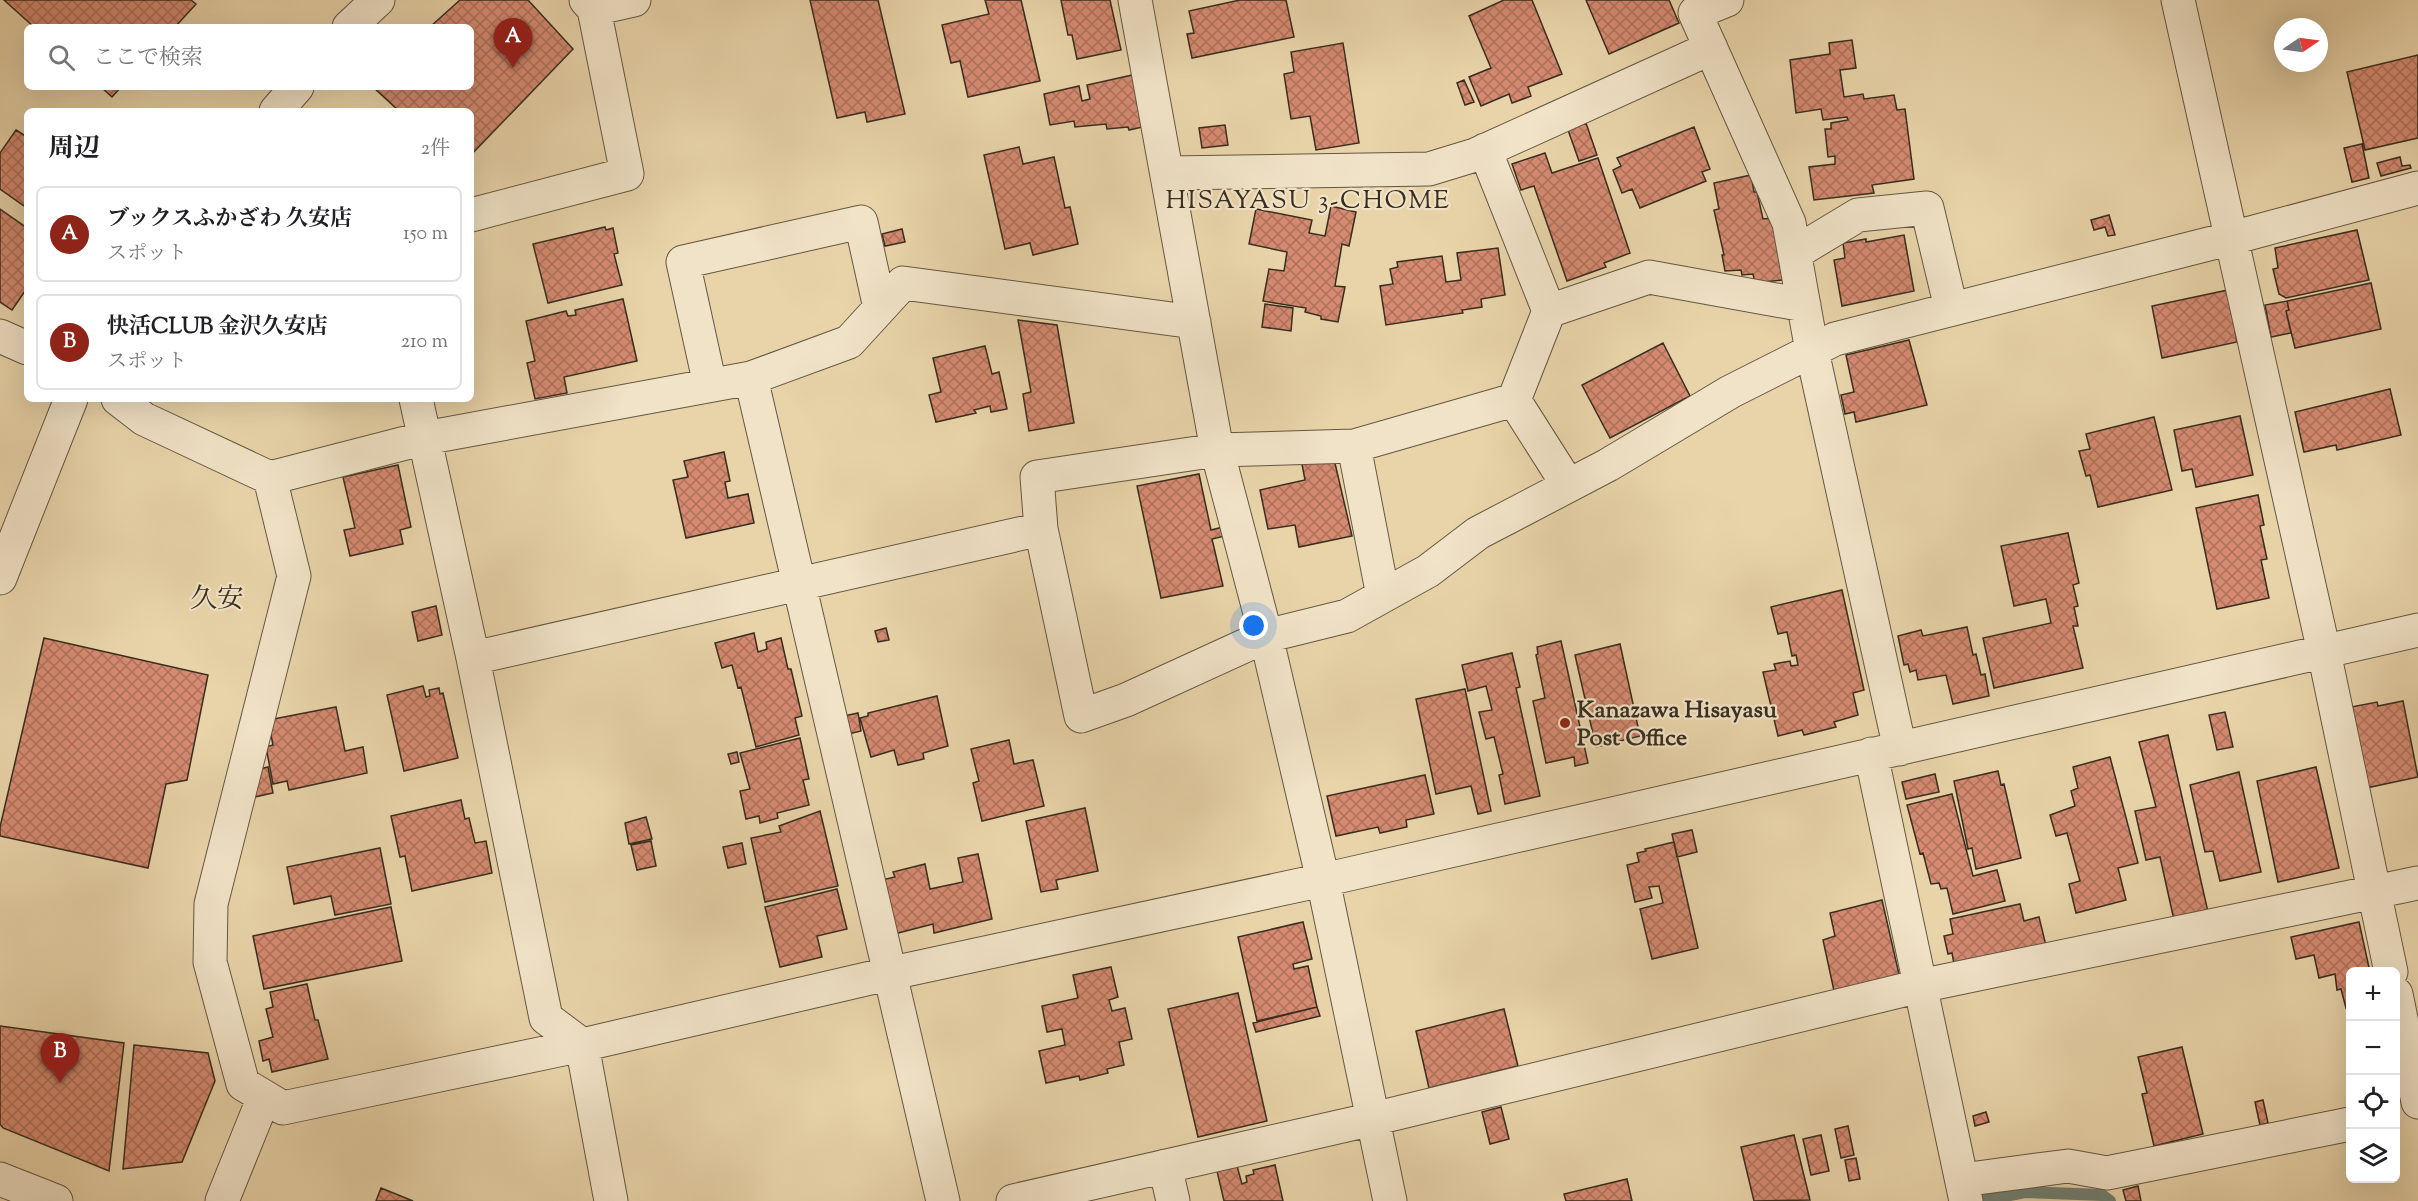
<!DOCTYPE html>
<html lang="ja">
<meta charset="utf-8">
<style>
body{margin:0;font-family:"Sorts Mill Goudy","Noto Serif JP",serif;background:#f2f2f2;color:#202124}
.controls{position:absolute;right:18px;bottom:18px;display:grid;overflow:hidden;border-radius:9px;box-shadow:0 6px 24px #0002}
.controls button{width:54px;height:54px;display:grid;place-items:center;padding:0;border:0;border-bottom:2px solid #e0e0e0;background:#fff;color:#202124;font:30px sans-serif}
.compass{position:absolute;left:2274px;top:18px;width:54px;height:54px;border-radius:50%;background:#fff;box-shadow:0 6px 24px #0002;rotate:77deg}
.you{position:absolute;left:1254px;top:626px;width:21px;height:21px;margin:-15px;border:4px solid #fff;border-radius:50%;background:#1a73e8;box-shadow:0 0 0 9px #1a73e833}
.badge{display:grid;place-items:center;width:39px;height:39px;border-radius:50%;background:#8f2418;color:#fff;font-size:20px;font-weight:700}
.pin{position:absolute;translate:-50% -50px;filter:drop-shadow(0 2px 3px #0008)}
.pin::after{content:'';position:absolute;top:32px;width:21px;height:18px;background:inherit;clip-path:polygon(0 0,100% 0,50% 100%)}
.list{margin:0;padding:0;list-style:none}
h2{display:flex;justify-content:space-between;align-items:center;height:78px;margin:0;padding:0 24px;font-size:26px}
h2 small{font-size:20px;font-weight:400;color:#757577}
.list li{display:grid;grid-template-columns:39px 1fr auto;gap:18px;align-items:center;box-sizing:border-box;height:96px;margin:0 12px 12px;padding:0 12px;border:2px solid #e0e0e0;border-radius:9px}
.list b{display:block;font-size:22px;white-space:nowrap}
.list p{margin:0;font-size:20px;white-space:nowrap;color:#757577}
.list em{font-size:20px;font-style:normal;color:#757577}
.icon{flex:none;width:33px;height:33px;fill:none;stroke:currentColor;stroke-width:2;stroke-linecap:round;stroke-linejoin:round}
.map{position:relative;flex:none;width:2418px;height:1201px;overflow:hidden}
.search{position:absolute;background:#fff;box-shadow:0 6px 24px #0002;left:24px;top:24px;width:450px;height:66px;display:flex;align-items:center;gap:15px;box-sizing:border-box;padding:0 21px;border-radius:9px;color:#757577;font-size:22px}
.panel{position:absolute;background:#fff;box-shadow:0 6px 24px #0002;left:24px;top:108px;width:450px;height:294px;border-radius:9px}
.map>svg:first-child{display:block}
</style>
<div class="map">
<svg width="2418" height="1201" viewBox="0 0 2418 1201">
<defs>
<pattern id="building-cross-hatch" width="8" height="8" patternUnits="userSpaceOnUse" patternTransform="scale(1.5)"><rect width="8" height="8" fill="#d58a71"/><path d="M0 0l8 8M0 8l8-8" fill="none" stroke="#ae715c"/></pattern>
</defs>
<rect width="100%" height="100%" fill="#e9d4aa"/>
<filter id="stains"><feTurbulence type="fractalNoise" baseFrequency=".00333" numOctaves="4"/><feColorMatrix values="0 0 0 0 .2 0 0 0 0 .09 0 0 0 0 .02 0 0 0 .5 -.17"/></filter>
<radialGradient id="worn" r=".72"><stop offset=".6" stop-color="#630" stop-opacity="0"/><stop offset="1" stop-color="#630" stop-opacity=".3"/></radialGradient>
<g fill="none" stroke-linecap="round" stroke-linejoin="round">
<path stroke="#718074" stroke-width="12" d="M1981 1201 2025 1192 2102 1195 2110 1201"/>
</g>
<path fill="url(#building-cross-hatch)" stroke="#372d1e" stroke-width="1.5" d="M4 0H191L196 4 175 27H34Z
M460 0H528L573 49 471 155V111H399L373 87H471V27H430Z
M810 0H878L905 114 867 122 865 112 837 118Z
M985 0H1021L1040 81 968 97 960 61 951 63 942 25 989 14Z
M1061 0H1110L1121 50 1077 59 1072 35H1068Z
M1240 0H1286L1294 37 1192 58 1187 34 1194 33 1189 11Z
M1504 0H1532L1562 74 1528 87 1531 96 1512 103 1509 94 1481 106 1469 77 1491 68 1469 16Z
M1586 0H1669L1679 23 1609 54Z
M1852 40 1856 68 1840 70 1844 97 1863 94 1864 99 1894 95 1897 110 1905 109 1914 179 1872 185 1874 193 1814 200 1809 167 1835 164V156L1828 157 1825 129H1831V123L1848 120 1847 117 1823 120 1821 109 1796 113 1790 60 1830 54 1829 43Z
M1343 43 1359 143 1316 150 1310 116 1291 119 1284 74 1294 72 1291 52Z
M2418 55V138L2365 150 2347 72Z
M1137 74 1147 126 1129 130 1128 127 1107 129 1106 124 1075 127 1074 121 1050 125 1044 94 1079 86 1082 101 1090 99 1087 85Z
M1464 80 1474 102 1465 105 1457 83Z
M101 87H121L112 97Z
M1586 123 1597 155 1579 161 1568 130Z
M1225 125 1228 145 1202 148 1199 128Z
M1694 127 1710 169 1702 172 1706 181 1640 208 1632 189 1622 193 1613 170 1621 166 1617 158Z
M16 130 27 137V208L0 189V153Z
M2362 144 2369 178 2352 182 2344 148Z
M1019 147 1023 164 1054 157 1065 208 1070 207 1078 244 1033 255 1030 243 1005 249 984 155Z
M1545 153 1552 173 1598 158 1630 253 1604 263 1606 267 1567 281 1534 186 1521 190 1512 164Z
M2400 157 2402 166 2410 165 2411 168 2381 176 2377 163Z
M1751 175 1754 192H1757L1763 219 1772 218 1783 280 1755 283 1753 274 1742 275 1741 270 1725 271 1722 255H1724L1714 210 1719 209 1714 183Z
M1331 206 1356 212 1349 246 1342 244 1335 286 1345 287 1338 322 1321 319V316L1305 312 1306 308 1263 301 1269 269 1284 271 1287 252 1249 244 1256 209 1312 220 1309 233 1325 236Z
M0 209 27 228V293L25 291 12 310 0 302Z
M2109 215 2115 235 2108 236 2105 227 2094 230 2091 220Z
M605 227 606 230 613 228 618 253 614 254 622 285 548 303 533 244Z
M902 229 905 242 885 246 882 234Z
M2357 230 2369 280 2286 298 2279 294 2273 269 2278 268 2275 248Z
M1904 235 1914 291 1842 306 1834 260 1845 258 1843 243 1866 239V242Z
M1498 248 1505 295 1481 299 1482 307 1462 310 1463 313 1386 325 1380 286 1393 284 1390 269 1398 267 1397 262 1442 256 1446 282 1461 280 1457 253Z
M2371 283 2381 329 2295 348 2286 311 2289 310 2287 301Z
M2228 290 2237 342 2162 358 2152 306Z
M623 299 637 361 564 377 567 393 535 399 527 363 535 361 526 321 566 311 568 316 576 315 575 310Z
M2287 301 2289 310 2286 311 2291 333 2271 337 2265 305Z
M1265 304 1293 308 1291 331 1262 327Z
M1018 320 1057 325 1074 423 1029 431 1023 394 1031 392Z
M1909 340 1927 405 1856 422 1854 412 1845 414 1841 395 1854 392 1846 355Z
M1663 343 1690 396 1610 438 1582 385Z
M985 346 992 374 999 372 1007 409 991 412 990 406 974 410 976 413 936 422 929 395 941 392 933 358Z
M2390 389 2401 435 2337 450 2336 445 2304 452 2295 412Z
M2240 416 2253 475 2196 487 2192 469 2182 471 2174 430Z
M2154 417 2172 490 2098 507 2090 475 2086 476 2079 451 2090 449 2086 434Z
M724 452 730 481 725 482 728 498 748 494 754 523 686 538 673 480 688 477 684 461Z
M1334 459 1352 536 1299 547 1295 525 1268 529 1260 490 1305 480 1302 464Z
M398 465 411 527 400 530 403 544 350 556 344 530 355 528 343 477Z
M1199 474 1211 530 1227 526 1229 535 1212 539 1223 586 1161 598 1137 486Z
M2258 495 2264 525 2260 526 2267 559 2261 560 2269 598 2217 609 2196 508Z
M2068 533 2079 583 2073 585 2078 606 2074 607 2078 626H2073L2083 668 1994 688 1983 638 2051 623 2046 599 2014 606 2001 546Z
M1842 590 1864 690 1853 693 1858 715 1834 722 1836 727 1804 735 1802 730 1778 736 1763 672 1776 670 1774 664 1790 661 1791 666 1798 665 1796 655 1792 656 1787 632 1778 634 1771 607Z
M436 606 442 635 418 641 412 612Z
M1967 627 1973 655 1976 654 1981 675 1985 674 1989 696 1953 704 1946 675 1918 680 1916 670 1910 672 1908 664 1904 665 1898 636 1921 630 1923 636Z
M886 628 889 640 878 642 875 631Z
M754 633 758 652 767 649 766 642 781 638 788 669H791L802 716 795 718 799 735 756 747 741 687 738 688 732 665 722 668 715 643Z
M44 638 208 675 187 780 166 784 148 868 0 836V827Z
M1561 641 1588 763 1575 766 1574 757 1546 763 1533 701 1545 698 1536 655 1538 654 1537 647Z
M1620 644 1640 736 1596 747 1575 655Z
M1512 653 1520 687 1516 688 1540 796 1505 804 1499 775 1503 774 1494 737 1486 739 1479 712 1492 710 1486 686 1468 691 1462 665Z
M423 686 426 697 430 696 429 690 439 688 440 694 443 693 458 758 404 771 387 695Z
M1465 689 1491 811 1478 814 1471 786 1436 794 1416 699Z
M937 696 948 746 923 753 924 759 898 765 894 750 871 757 860 718 868 716V713Z
M2403 701 2418 777 2366 788 2351 707 2377 702 2378 706Z
M336 707 345 751 363 747 367 773 289 790 287 781 273 784 266 747 273 745 268 720Z
M2225 712 2233 747 2217 750 2209 715Z
M858 713 861 731 840 736 835 718Z
M2168 735 2208 912 2174 920 2160 857 2146 860 2135 811 2156 807 2139 742Z
M800 738 809 779 803 780 809 805 777 813 778 818 760 823 759 816 746 819 740 791 750 789 740 753Z
M1009 740 1014 764 1033 760 1044 806 982 821 973 783 979 781 971 749Z
M737 752 739 762 731 764 728 754Z
M2110 757 2138 863 2118 868 2126 900 2076 913 2069 884 2080 881 2067 833 2056 836 2050 815 2075 806 2071 791 2078 788 2073 767Z
M268 767 273 793 250 798 255 770Z
M2316 767 2339 868 2278 882 2257 781Z
M1998 771 2001 785 2004 784 2021 858 1976 869 1972 848 1968 849 1954 781Z
M2239 772 2261 872 2220 881 2213 851 2205 852 2190 785Z
M1935 774 1939 792 1906 799 1902 782Z
M1425 775 1434 814 1406 820 1407 827 1380 833 1378 827 1336 836 1327 796Z
M1952 794 1973 876 1997 870 2005 901 1953 914 1947 888 1941 889 1939 883 1931 884 1923 853 1920 854 1907 805Z
M461 800 465 819 469 818 475 843 486 841 492 873 412 891 405 856 400 857 391 816Z
M1085 808 1098 871 1056 880 1058 889 1041 892 1026 821Z
M820 811 838 886 765 902 751 838 781 832 779 826Z
M646 817 652 839 629 844 625 823Z
M1692 830 1697 852 1677 857 1672 834Z
M651 841 656 866 637 870 631 845Z
M1674 842 1698 948 1652 959 1640 909 1663 903 1659 886 1649 887 1652 898 1635 902 1627 865 1639 862 1637 853 1646 851 1645 849Z
M742 843 746 864 728 868 723 847Z
M380 848 391 904 335 915 331 896 294 904 287 867Z
M978 854 992 919 934 933 933 924 894 934 873 882 895 877 893 872 925 864 930 889 963 882 958 858Z
M837 889 847 929 817 936 822 957 780 967 765 907Z
M1882 900 1901 983 1836 1000 1823 940 1835 936 1830 913Z
M2020 904 2024 921 2039 917 2048 954 1955 970 1952 953 1948 954 1944 936 1953 934 1950 919Z
M391 907 402 961 264 989 253 936Z
M1303 922 1312 959 1293 964 1294 969 1308 966 1317 1007 1257 1021 1238 937Z
M2359 922 2370 972H2350V1007L2346 1008 2341 989 2337 990 2335 974 2319 978 2314 955 2296 959 2291 937Z
M1111 967 1118 997 1109 1000 1112 1011 1125 1008 1132 1039 1119 1042 1124 1065 1107 1069 1108 1073 1080 1080 1079 1076 1046 1083 1039 1051 1065 1045 1062 1029 1047 1032 1042 1006 1078 998 1073 975Z
M307 984 315 1020H318L328 1059 272 1072 269 1059 263 1061 259 1041 273 1037 266 1009 273 1007 270 992Z
M1238 993 1267 1121 1198 1137 1168 1009Z
M1317 1007 1320 1016 1256 1032 1253 1023Z
M1504 1009 1518 1066 1429 1088 1416 1031Z
M0 1026 124 1043 109 1171 3 1128 0 1124Z
M134 1045 208 1053 215 1081 182 1162 123 1169Z
M2182 1047 2203 1134 2154 1146 2142 1094 2147 1093 2138 1057Z
M2263 1100 2268 1123 2260 1125 2255 1102Z
M1501 1107 1509 1139 1490 1144 1482 1112Z
M1986 1112 1989 1122 1975 1126 1973 1116Z
M1848 1126 1854 1155 1841 1158 1835 1129Z
M1794 1135 1810 1200 1754 1201 1741 1147Z
M1821 1135 1829 1171 1811 1175 1803 1139Z
M1856 1158 1860 1179 1849 1181 1845 1160Z
M1275 1165 1283 1201H1224L1217 1171 1237 1166 1242 1184 1247 1182 1246 1176 1254 1174 1253 1170Z
M1627 1179 1632 1201H1566L1564 1194Z
M2138 1186 2141 1201H2126L2123 1190Z
M381 1188 413 1201H376Z"/>
<g fill="none" stroke-linecap="round" stroke-linejoin="round">
<defs>
<path id="minor" d="M1135 0 1217 450 1266 636 1323 880 1390 1201
M1727 0 1695 13 1789 223 1812 351 1900 749
M2178 0 2324 652 2391 972
M594 9 634 0
M349 27 378 0
M276 111 297 87
M1485 150 1549 311
M1167 173 1429 169 1475 155 1711 48
M471 215 627 174 594 9 586 0
M1795 253 1858 215 1927 208 1951 308
M0 336 27 348
M751 378 849 342 903 283 1194 322
M710 385 683 262 861 222 880 308
M118 399 144 419 270 478 294 576 211 904 210 962 243 1084 283 1108 582 1045 546 1018 473 658 416 399
M1514 400 1549 311 1649 277 1804 305
M1354 446 1383 596
M270 478 425 438 751 378 943 1201
M1041 529 1081 716 1126 700 1266 636 1347 616 1428 571 1478 533 1608 465 1730 392 1835 339 2232 238 2418 188
M0 578 71 399
M473 658 1041 529 1037 477 1217 450 1354 446 1514 400 1568 485
M1871 754 1966 1201
M2396 994 2418 1102
M1165 1166 1173 1201
M0 1179 56 1201
M1962 1180 2068 1166 2107 1173 2350 1124
M222 1201 264 1097
M611 1201 582 1045 892 973 1323 880 2418 630
M1013 1201 1373 1119 1920 986 2418 883"/>
</defs>
<use href="#minor" stroke="#645741" stroke-width="35"/>
<use href="#minor" stroke="#f1e3c8" stroke-width="33"/>
</g>
<circle fill="#8f2418" stroke="#f1e3c8" stroke-width="2" cx="1565" cy="723" r="6"/>
<g text-anchor="middle" stroke-width="4.5" stroke-linejoin="round" paint-order="stroke">
<g font-size="24" font-weight="bold" fill="#372d1e" stroke="#f1e3c8" text-anchor="start">
<text x="1577" y="717">Kanazawa Hisayasu<tspan x="1577" dy="28">Post Office</tspan></text>
</g>
<g font-size="26" letter-spacing="1.5" fill="#372d1e" stroke="#f1e3c8">
<text x="1308" y="208">HISAYASU 3-CHOME</text>
</g>
<g font-size="27" fill="#372d1e" stroke="#f1e3c8">
<text x="217" y="607">久安</text>
</g>
</g>
<rect width="100%" height="100%" filter="url(#stains)"/>
<rect width="100%" height="100%" fill="url(#worn)"/>
</svg>
<div class="controls">
<button>+</button>
<button>−</button>
<button><svg class="icon" aria-label="locate" viewBox="0 0 24 24"><circle cx="12" cy="12" r="6"/><path d="M12 2v4M12 18v4M2 12h4M18 12h4"/></svg></button>
<button><svg class="icon" aria-label="layers" viewBox="0 0 24 24"><path d="M12 4l9 5-9 5-9-5zM3 14l9 5 9-5"/></svg></button>
</div>
<svg class="compass" viewBox="-18 -18 36 36"><path d="M0-13l5 13h-10z" fill="#e53935"/><path d="M0 13l5-13h-10z" fill="#757577"/></svg>
<div class="you"></div>
<div class="pin badge" style="left:513px;top:68px">A</div>
<div class="pin badge" style="left:60px;top:1083px">B</div>
<div class="search"><svg class="icon" aria-label="search" viewBox="0 0 24 24"><circle cx="10" cy="10" r="6"/><path d="M15 15l6 6"/></svg>ここで検索</div>
<section class="panel">
<h2>周辺<small>2件</small></h2>
<ul class="list">
<li><span class="badge">A</span><div><b>ブックスふかざわ 久安店</b><p>スポット</p></div><em>150 m</em></li>
<li><span class="badge">B</span><div><b>快活CLUB 金沢久安店</b><p>スポット</p></div><em>210 m</em></li>
</ul>
</section>
</div>
